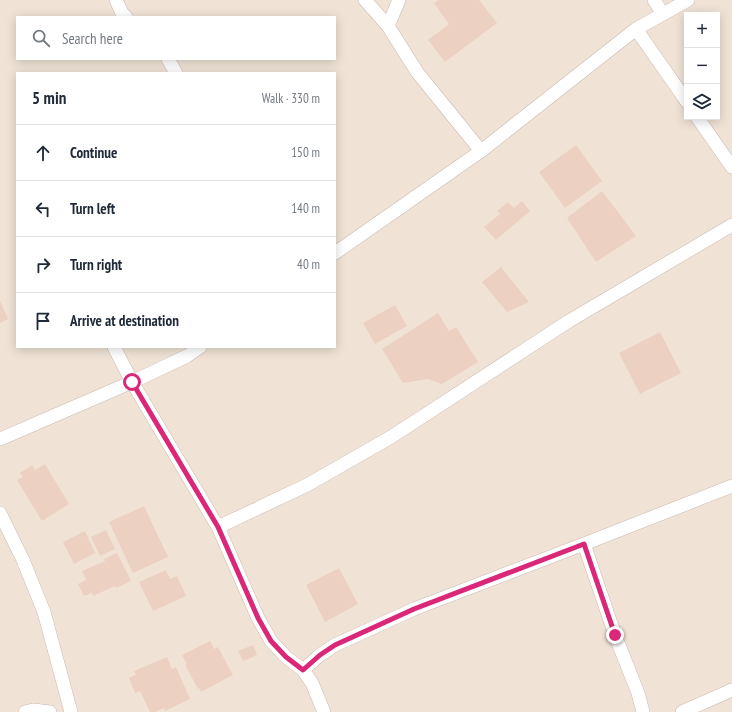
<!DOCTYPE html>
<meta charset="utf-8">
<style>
body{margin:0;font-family:"PT Sans Narrow",sans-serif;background:#f6f6f7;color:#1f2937}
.controls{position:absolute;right:12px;top:12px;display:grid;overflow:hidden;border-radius:0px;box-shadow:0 2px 10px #0003}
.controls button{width:36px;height:36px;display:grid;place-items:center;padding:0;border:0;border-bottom:1px solid #e0e1e3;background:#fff;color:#1f2937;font:20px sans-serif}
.stop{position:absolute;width:12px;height:12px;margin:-9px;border:3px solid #db2777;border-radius:50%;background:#fff}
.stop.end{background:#db2777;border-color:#fff;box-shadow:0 1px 4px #0008}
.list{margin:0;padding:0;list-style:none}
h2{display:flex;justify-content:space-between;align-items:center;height:52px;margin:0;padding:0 16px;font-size:17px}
h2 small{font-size:13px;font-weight:400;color:#747a83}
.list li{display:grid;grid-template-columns:26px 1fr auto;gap:12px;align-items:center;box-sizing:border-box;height:56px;padding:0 16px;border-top:1px solid #e0e1e3}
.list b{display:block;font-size:15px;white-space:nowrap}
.list em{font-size:13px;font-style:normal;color:#747a83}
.icon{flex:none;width:22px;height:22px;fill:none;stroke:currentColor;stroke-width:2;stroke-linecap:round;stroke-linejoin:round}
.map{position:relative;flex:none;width:732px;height:712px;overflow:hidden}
.search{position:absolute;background:#fff;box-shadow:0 2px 10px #0003;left:16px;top:16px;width:320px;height:44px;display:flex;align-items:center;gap:10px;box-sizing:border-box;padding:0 14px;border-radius:0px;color:#747a83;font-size:15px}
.panel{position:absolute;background:#fff;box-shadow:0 2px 10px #0003;left:16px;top:72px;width:320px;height:276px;border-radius:0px}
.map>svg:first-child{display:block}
</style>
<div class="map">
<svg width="732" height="712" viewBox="0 0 732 712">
<rect width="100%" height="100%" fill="#faf1e7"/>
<path fill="#f0e3d6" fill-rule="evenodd" d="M0 0H732V712H0ZM687 15H717V117H687ZM17 17H335V59H17ZM17 73H335V347H17Z"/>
<path fill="#ecd0c1" d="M439 0H479L497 23 445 62 428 40 449 24 434 3Z
M576 145 602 181 565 208 539 172Z
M602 191 636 236 596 262 567 218Z
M522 201 530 211 496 240 484 227 500 214 497 211 508 202 514 208Z
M501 267 529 302 507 312 482 282Z
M0 301 8 319 0 323Z
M395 305 407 326 375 344 363 323Z
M438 313 449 331 456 327 478 362 442 384 428 379 403 383 382 349Z
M660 332 681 373 640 394 619 353Z
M45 464 69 504 42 521 17 480 23 477 20 473 32 465 35 470Z
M144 506 168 557 133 573 109 522Z
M106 530 115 549 100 556 91 537Z
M85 531 95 553 74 564 63 542Z
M117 553 131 581 116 588 115 586 93 596 92 593 84 596 78 584 86 580 82 571 105 561 104 559Z
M339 568 358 604 325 622 306 585Z
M166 570 170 579 177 576 186 596 153 611 139 582Z
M210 641 214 649 218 647 233 675 201 692 200 688 198 689 185 665 187 664 182 655Z
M253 645 257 655 243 661 238 651Z
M167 657 172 669 176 667 190 699 165 711 164 708 155 712H150L140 691 135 693 129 678 136 675 134 671Z"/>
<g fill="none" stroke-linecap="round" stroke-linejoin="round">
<defs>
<path id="minor" d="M116 0 122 13 126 17
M365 0 388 26 417 72 481 151
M654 0 663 14
M388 26 399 0
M636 29 687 102
M168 59 176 73
M697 117 732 167
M335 253 481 151 636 29 688 0
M114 347 132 382 218 527 258 618 271 641 286 657 303 670 312 683 324 712
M0 439 132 382 187 356 200 347
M0 513 23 560 44 612 71 712
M218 527 307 485 391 437 569 321 732 225
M584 544 615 635 638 693 643 712
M303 670 320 655 335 645 414 609 584 544 732 486
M25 712 33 710 50 712
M682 712 732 690"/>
</defs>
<use href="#minor" stroke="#cab9ae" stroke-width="14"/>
<use href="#minor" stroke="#fff" stroke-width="13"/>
</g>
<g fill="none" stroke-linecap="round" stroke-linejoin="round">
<path stroke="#db2777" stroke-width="5" d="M132 382 218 527 258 618 271 641 286 657 303 670 320 655 335 645 414 609 584 544 615 635"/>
</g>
</svg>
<div class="controls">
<button>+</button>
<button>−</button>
<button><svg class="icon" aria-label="layers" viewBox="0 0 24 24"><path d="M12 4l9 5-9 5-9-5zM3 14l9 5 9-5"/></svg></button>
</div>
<div class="stop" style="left:132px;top:382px"></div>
<div class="stop end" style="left:615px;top:635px"></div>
<div class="search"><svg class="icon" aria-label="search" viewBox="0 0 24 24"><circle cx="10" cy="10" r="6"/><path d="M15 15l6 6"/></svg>Search here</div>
<section class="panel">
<h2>5 min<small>Walk · 330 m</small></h2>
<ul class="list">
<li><svg class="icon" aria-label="ahead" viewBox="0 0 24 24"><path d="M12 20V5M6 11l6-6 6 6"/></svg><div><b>Continue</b></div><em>150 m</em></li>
<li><svg class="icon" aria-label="left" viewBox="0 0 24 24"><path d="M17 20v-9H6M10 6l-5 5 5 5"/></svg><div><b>Turn left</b></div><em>140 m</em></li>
<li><svg class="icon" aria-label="right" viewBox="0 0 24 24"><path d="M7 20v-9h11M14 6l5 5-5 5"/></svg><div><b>Turn right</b></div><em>40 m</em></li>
<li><svg class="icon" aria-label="arrive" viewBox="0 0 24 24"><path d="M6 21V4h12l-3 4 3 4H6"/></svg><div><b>Arrive at destination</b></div></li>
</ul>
</section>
</div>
